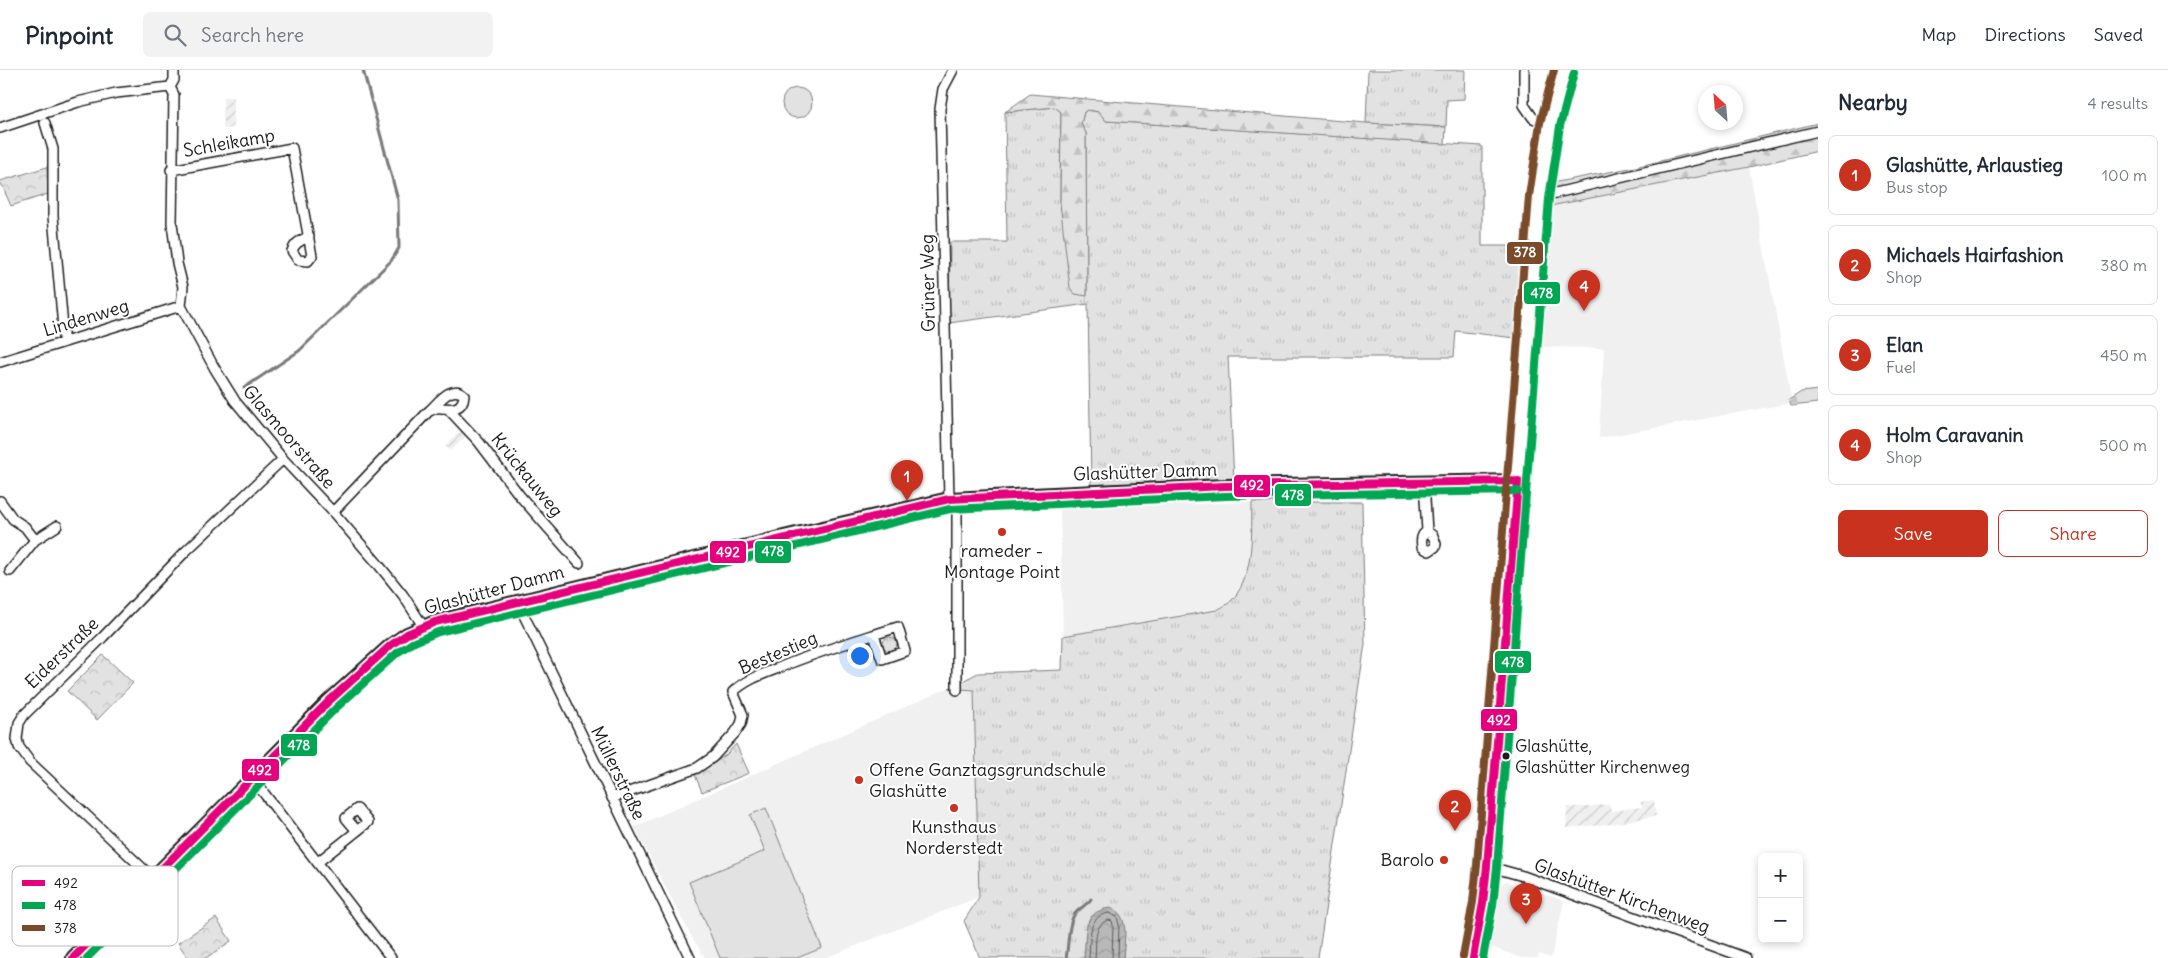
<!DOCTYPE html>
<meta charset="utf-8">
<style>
body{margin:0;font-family:Delius,sans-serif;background:#f2f2f3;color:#1f2937}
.controls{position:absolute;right:15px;bottom:15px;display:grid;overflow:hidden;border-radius:8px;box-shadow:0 2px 8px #0003}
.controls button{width:45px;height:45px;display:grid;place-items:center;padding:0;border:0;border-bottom:1px solid #e0e1e3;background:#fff;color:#1f2937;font:25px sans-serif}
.compass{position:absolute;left:1698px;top:15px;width:45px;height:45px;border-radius:50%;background:#fff;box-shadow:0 2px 8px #0003;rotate:334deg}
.you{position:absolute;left:859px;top:585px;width:18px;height:18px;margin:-12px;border:4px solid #fff;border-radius:50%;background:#1a73e8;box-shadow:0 0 0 8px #1a73e833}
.badge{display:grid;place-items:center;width:32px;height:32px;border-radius:50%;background:#c8321e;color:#fff;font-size:16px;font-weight:700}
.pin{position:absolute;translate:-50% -41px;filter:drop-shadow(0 1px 2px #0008)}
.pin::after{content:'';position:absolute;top:26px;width:18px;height:15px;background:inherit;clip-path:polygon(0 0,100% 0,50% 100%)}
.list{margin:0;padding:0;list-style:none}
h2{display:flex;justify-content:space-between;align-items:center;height:65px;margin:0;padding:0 20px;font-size:21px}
h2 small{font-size:16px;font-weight:400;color:#747a83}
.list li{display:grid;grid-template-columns:32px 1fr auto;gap:15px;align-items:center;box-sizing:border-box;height:80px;margin:0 10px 10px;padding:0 10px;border:1px solid #e0e1e3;border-radius:8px}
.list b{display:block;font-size:19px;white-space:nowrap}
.list p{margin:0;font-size:16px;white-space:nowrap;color:#747a83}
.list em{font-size:16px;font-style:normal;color:#747a83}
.actions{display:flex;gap:10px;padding:15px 20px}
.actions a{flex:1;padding:11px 0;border:1px solid #c8321e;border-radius:8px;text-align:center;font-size:18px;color:#c8321e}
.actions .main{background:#c8321e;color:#fff}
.icon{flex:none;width:28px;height:28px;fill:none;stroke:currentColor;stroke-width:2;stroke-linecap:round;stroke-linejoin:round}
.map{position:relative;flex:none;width:1818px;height:888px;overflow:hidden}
header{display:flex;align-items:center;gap:30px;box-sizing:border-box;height:70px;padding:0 25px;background:#fff;border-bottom:1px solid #e0e1e3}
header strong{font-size:24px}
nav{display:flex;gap:28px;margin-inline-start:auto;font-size:18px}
.search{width:350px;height:45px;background:#f2f2f3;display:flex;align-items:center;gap:12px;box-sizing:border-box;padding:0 18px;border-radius:8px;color:#747a83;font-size:19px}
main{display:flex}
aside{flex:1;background:#fff}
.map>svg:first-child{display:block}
</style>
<header>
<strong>Pinpoint</strong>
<div class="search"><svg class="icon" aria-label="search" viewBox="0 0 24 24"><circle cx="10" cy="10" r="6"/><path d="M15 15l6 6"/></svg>Search here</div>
<nav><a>Map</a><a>Directions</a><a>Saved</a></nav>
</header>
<main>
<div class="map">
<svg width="1818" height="888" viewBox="0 0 1818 888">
<defs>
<pattern id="industrial-furrows" width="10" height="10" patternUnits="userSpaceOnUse" patternTransform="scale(1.25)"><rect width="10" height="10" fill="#f0f0f0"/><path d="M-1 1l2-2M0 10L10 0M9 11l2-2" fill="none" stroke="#cdcdcd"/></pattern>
<pattern id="grass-tufts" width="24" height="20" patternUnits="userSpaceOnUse" patternTransform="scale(1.25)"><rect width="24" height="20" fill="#e2e2e2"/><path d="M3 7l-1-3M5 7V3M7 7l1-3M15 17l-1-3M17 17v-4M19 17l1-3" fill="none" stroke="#c1c1c1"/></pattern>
<pattern id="forest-firs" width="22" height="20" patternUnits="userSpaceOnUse" patternTransform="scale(1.25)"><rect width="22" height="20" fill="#e2e2e2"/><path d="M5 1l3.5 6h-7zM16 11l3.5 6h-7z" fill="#c1c1c1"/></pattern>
<pattern id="park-crowns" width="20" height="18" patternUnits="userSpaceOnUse" patternTransform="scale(1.25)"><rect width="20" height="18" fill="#e2e2e2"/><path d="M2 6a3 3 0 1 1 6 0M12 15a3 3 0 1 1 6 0" fill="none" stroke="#c1c1c1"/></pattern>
<pattern id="water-waves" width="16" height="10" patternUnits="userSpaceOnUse" patternTransform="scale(1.25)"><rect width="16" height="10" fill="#b8b8b8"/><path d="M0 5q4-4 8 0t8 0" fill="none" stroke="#9e9e9e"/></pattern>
</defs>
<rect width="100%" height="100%" fill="#fff"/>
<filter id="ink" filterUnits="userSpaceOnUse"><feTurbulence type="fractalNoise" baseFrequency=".02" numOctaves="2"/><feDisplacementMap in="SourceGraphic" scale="10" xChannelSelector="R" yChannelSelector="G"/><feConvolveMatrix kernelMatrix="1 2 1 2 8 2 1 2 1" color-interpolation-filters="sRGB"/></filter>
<g filter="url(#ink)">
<path fill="#f0f0f0" d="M1749 97 1792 333 1599 368 1604 278 1540 277 1550 136Z
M1252 432 1250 487 1244 511 1232 530 1217 540 1063 566 1060 439Z
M948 618 974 619 979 827 825 888H705L689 862 634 757Z
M1506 811 1564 831 1551 888 1539 884 1538 888H1521L1491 877 1498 817Z"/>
<path fill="url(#industrial-furrows)" d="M223 27H234V58L223 59Z
M462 359 468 364 451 381 445 376Z
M1654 730 1656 746 1611 754 1566 758 1567 737H1587L1609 734 1611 741 1642 737 1640 732Z"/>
<path fill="url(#grass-tufts)" stroke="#7f7f7f" d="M1368 0H1465L1464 29 1447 30 1446 57 1366 53Z
M1055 37 1061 42 1060 133 1076 224 1087 225 1086 63 1081 54 1084 42 1087 40 1099 42 1106 51 1482 76V176H1522L1515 268 1456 261 1454 287H1228L1234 410 1091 415 1088 234 949 253 950 172H1007L1005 42Z
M1252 432H1362L1365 574 1318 888H1123L1124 854 1103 839 1089 849 1084 888H980L964 851 979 827 974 620 949 618 978 603 1062 600 1063 566 1217 540C1222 537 1229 534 1233 529 1255 503 1251 463 1252 432Z
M883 574a7 7 0 1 1 14 0a7 7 0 1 1-14 0Z"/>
<path fill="url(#forest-firs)" stroke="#7f7f7f" d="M1030 24 1366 53 1446 57 1445 74 1106 51 1099 42 1087 40 1084 42 1081 54 1086 63 1087 226 1075 224 1070 218 1060 133 1061 42 1055 37 1005 42Z
M1818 53V81L1749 97 1550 136 1557 112 1635 97Z
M1818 320V333L1791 336 1789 330 1801 322Z"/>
<path fill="url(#park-crowns)" stroke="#7f7f7f" d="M47 97 48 124 11 136 0 111Z
M103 585 133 613 97 650 67 621Z
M736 674 749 703 702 722 695 705 726 685Z
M216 848 231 871 206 888H188L178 873Z"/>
<path fill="#e2e2e2" stroke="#7f7f7f" d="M782 33a15 15 0 1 1 30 0a15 15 0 1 1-30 0Z
M766 738 822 878 797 888H720L689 812 765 781 750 745Z"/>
<path fill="url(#water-waves)" stroke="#7a7a7a" d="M1110 838C1131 844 1124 871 1123 888H1084C1087 866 1080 842 1110 838Z"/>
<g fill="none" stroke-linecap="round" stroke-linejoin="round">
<path stroke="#5a5a5a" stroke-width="1" d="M1089 888C1091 871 1086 846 1109 843L1117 847 1119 855 1118 888
M1095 888C1097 874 1092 854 1109 850L1112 851 1113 855 1112 888"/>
<path stroke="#7a7a7a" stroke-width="3" d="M244 318 299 281 391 191 399 178 398 130 363 0
M1066 888C1069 875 1067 857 1074 845 1079 838 1086 836 1091 829"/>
<defs>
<path id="street" d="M1524 0V35L1533 48 1550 54
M170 17 174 25 172 153 177 193 183 217 181 236 215 299 235 331 283 389 333 442 378 494 403 525 423 556
M170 17 174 10V0
M45 53 53 79V146L63 257V272
M0 58 78 32 116 23 170 17
M171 100 292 78 312 186 308 191 298 190 292 181C295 172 301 171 309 166
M1539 127 1818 61
M0 292 181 236
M449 340 479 372 520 426 579 493
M1424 413 1427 461
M949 429 940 39 943 19 953 0
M0 431 13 449 25 457 35 470
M333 442 429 341C433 340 437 337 441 338 452 339 463 340 464 325 452 313 438 333 429 341
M1427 461 1433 466 1436 474 1435 477 1429 481 1422 477C1421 470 1421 465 1427 461Z
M10 501 35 470 57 456
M517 531 690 888
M957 620V428
M253 709 391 888
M612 728 697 698 713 687 735 663 741 654 743 645 733 622C747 609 763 604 781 597 819 581 858 570 898 557L905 581 882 589 874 565
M318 792 357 761 346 748 357 739 368 752 357 761
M1487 796 1523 806 1746 888
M153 808 30 692 19 677 17 669 19 653 24 645 103 567 185 482 283 389"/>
<path id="secondary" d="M73 888 329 631 391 575 407 564 435 552 788 466 949 429 1225 416 1518 411"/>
<path id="primary" d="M1473 888 1483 833 1487 796 1539 127 1550 54 1564 0"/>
</defs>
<use href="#street" stroke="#1c1c1c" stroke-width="12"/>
<use href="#secondary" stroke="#1c1c1c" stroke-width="16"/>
<use href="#primary" stroke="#1c1c1c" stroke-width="19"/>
<use href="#street" stroke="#fff" stroke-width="9"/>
<use href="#secondary" stroke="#fff" stroke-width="12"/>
<use href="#primary" stroke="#fff" stroke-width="15"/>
<defs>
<path id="bus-1" d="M73 888 329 631 391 575 407 564 435 552 949 429 1225 416 1518 411
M1473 888 1483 833 1487 796 1518 411"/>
<path id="bus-2" d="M87 888 336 638 397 583 412 573 438 562 950 439 1225 426 1518 421
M1483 888 1493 835 1497 797 1549 128 1560 56 1574 3"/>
<path id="bus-3" d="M1463 886 1473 832 1477 795 1529 126 1540 53 1554 0"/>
</defs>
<use href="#bus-1" stroke="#fff" stroke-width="11"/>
<use href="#bus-2" stroke="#fff" stroke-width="11"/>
<use href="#bus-3" stroke="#fff" stroke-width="11"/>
<use href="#bus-1" stroke="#e5007d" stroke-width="8"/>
<use href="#bus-2" stroke="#00a651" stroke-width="8"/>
<use href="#bus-3" stroke="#7a4b2a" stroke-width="8"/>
</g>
</g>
<g fill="#c8321e" stroke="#fff" stroke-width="2">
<circle cx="1002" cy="462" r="5"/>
<circle cx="859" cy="710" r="5"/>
<circle cx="954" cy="738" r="5"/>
<circle cx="1444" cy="790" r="5"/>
</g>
<circle fill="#1c1c1c" stroke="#fff" stroke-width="2" cx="1506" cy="686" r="4.5"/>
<g text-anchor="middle" stroke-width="4" stroke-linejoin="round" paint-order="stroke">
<g font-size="17" fill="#1c1c1c" stroke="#fff" text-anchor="start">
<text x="1515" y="682">Glashütte,<tspan x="1515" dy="21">Glashütter Kirchenweg</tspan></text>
</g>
<g font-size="18" fill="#1c1c1c" stroke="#fff">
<text transform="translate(229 73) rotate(-10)" y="6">Schleikamp</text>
<text transform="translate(928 213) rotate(-91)" y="6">Grüner Weg</text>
<text transform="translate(86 248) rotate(-17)" y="6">Lindenweg</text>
<text transform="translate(289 367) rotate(49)" y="6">Glasmoorstraße</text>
<text transform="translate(1145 402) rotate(-2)" y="6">Glashütter Damm</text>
<text transform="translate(527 405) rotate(51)" y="6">Krückauweg</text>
<text transform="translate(494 520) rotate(-15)" y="6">Glashütter Damm</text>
<text transform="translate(62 583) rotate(-44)" y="6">Eiderstraße</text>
<text transform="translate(778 583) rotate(-23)" y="6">Bestestieg</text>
<text transform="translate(618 703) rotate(64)" y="6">Müllerstraße</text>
<text transform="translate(1622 826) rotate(20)" y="6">Glashütter Kirchenweg</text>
</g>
<g font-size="18" fill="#1c1c1c" stroke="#fff">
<text x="1002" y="487">rameder -<tspan x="1002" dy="21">Montage Point</tspan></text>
<text x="869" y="706" text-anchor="start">Offene Ganztagsgrundschule<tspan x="869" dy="21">Glashütte</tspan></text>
<text x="954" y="763">Kunsthaus<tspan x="954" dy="21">Norderstedt</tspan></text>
<text x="1434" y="796" text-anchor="end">Barolo</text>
</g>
</g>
<rect x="12" y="796" width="166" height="80" rx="8" fill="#fff" stroke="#bbb" stroke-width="1"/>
<rect x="22" y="810" width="23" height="6" fill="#e5007d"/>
<rect x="22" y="832" width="23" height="7" fill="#00a651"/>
<rect x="22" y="855" width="23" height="6" fill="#7a4b2a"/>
<g font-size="14" fill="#1c1c1c">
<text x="54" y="818">492</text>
<text x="54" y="840">478</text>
<text x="54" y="863">378</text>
</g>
<g stroke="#fff" stroke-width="2">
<rect x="1506" y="171" width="38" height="24" rx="5" fill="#7a4b2a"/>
<rect x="1523" y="211" width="38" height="24" rx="5" fill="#00a651"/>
<rect x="1233" y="404" width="38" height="24" rx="5" fill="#e5007d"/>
<rect x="1274" y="413" width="38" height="24" rx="5" fill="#00a651"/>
<rect x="754" y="470" width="38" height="24" rx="5" fill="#00a651"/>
<rect x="709" y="470" width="38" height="24" rx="5" fill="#e5007d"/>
<rect x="1494" y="580" width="38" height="24" rx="5" fill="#00a651"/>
<rect x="1480" y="638" width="38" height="24" rx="5" fill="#e5007d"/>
<rect x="280" y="663" width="38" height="24" rx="5" fill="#00a651"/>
<rect x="241" y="688" width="39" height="24" rx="5" fill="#e5007d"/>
</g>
<g font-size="14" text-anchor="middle" font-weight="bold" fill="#fff">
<text x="1525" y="187">378</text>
<text x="1542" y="228">478</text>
<text x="1252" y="420">492</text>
<text x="1293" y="430">478</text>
<text x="773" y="486">478</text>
<text x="728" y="487">492</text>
<text x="1513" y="597">478</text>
<text x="1499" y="655">492</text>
<text x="299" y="680">478</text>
<text x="260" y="705">492</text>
</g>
</svg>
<div class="controls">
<button>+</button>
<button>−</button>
</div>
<svg class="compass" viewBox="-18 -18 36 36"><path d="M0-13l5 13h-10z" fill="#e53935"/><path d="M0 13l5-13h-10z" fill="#747a83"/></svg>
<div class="you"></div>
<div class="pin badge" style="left:907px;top:431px">1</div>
<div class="pin badge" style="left:1455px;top:761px">2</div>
<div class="pin badge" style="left:1526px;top:854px">3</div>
<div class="pin badge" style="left:1584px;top:241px">4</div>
</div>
<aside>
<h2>Nearby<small>4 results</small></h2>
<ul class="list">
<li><span class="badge">1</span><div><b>Glashütte, Arlaustieg</b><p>Bus stop</p></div><em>100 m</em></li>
<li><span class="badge">2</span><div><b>Michaels Hairfashion</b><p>Shop</p></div><em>380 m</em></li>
<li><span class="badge">3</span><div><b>Elan</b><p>Fuel</p></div><em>450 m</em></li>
<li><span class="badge">4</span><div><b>Holm Caravanin</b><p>Shop</p></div><em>500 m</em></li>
</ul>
<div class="actions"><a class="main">Save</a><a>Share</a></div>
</aside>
</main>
